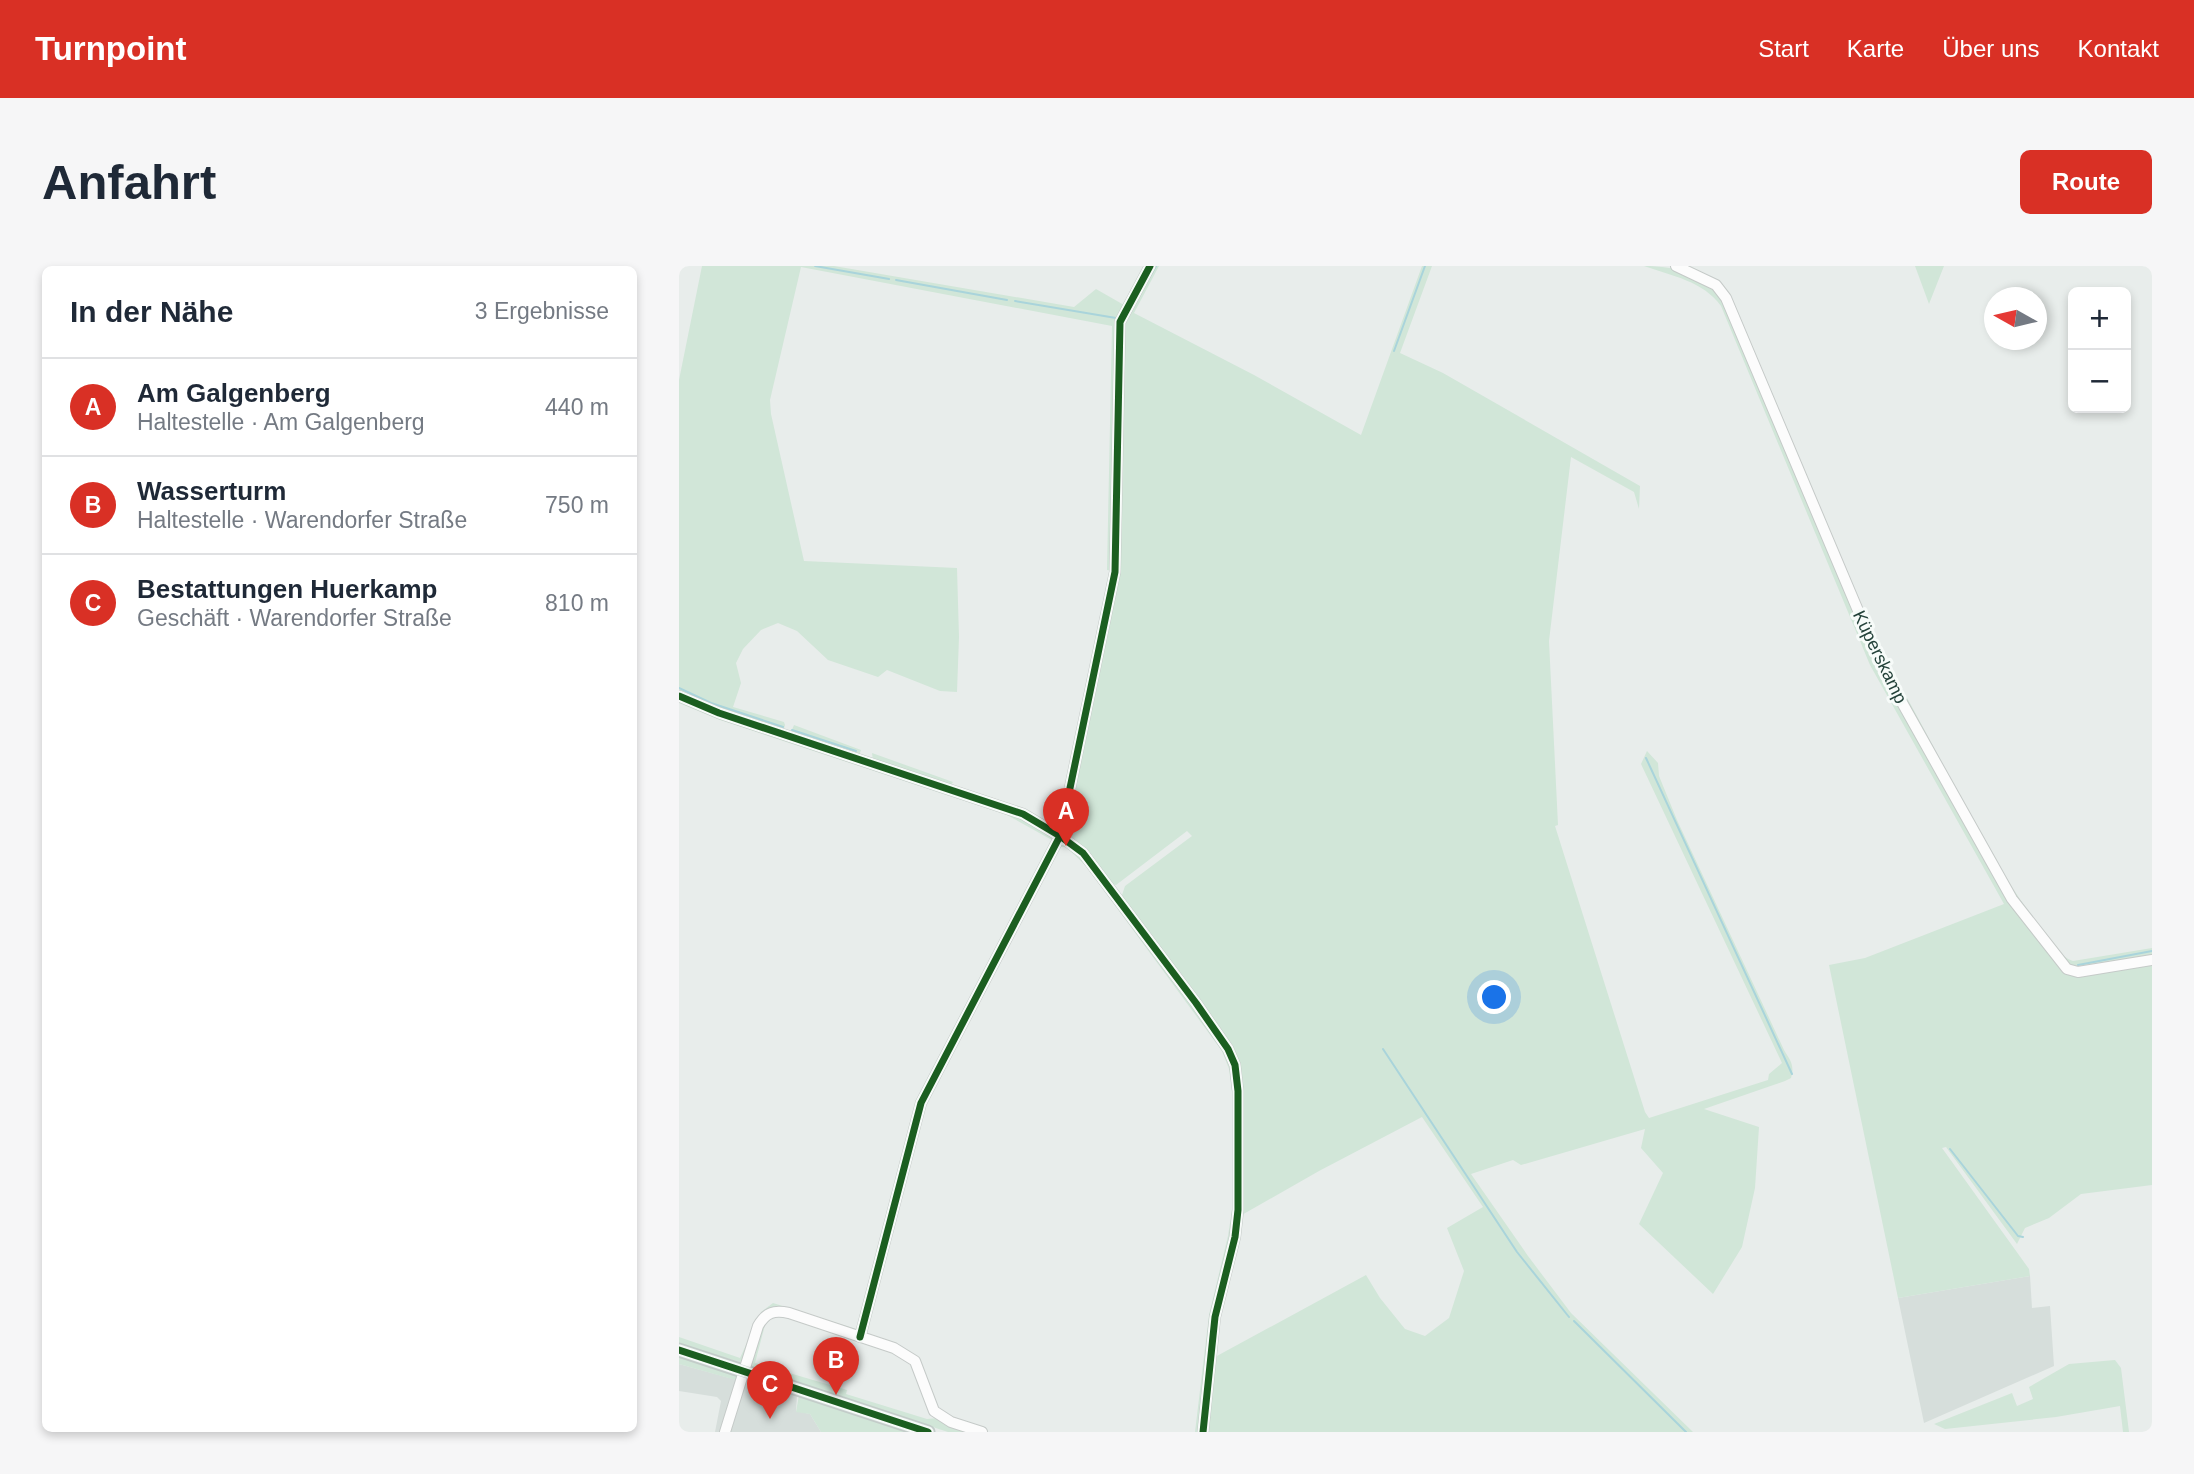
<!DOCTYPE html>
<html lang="de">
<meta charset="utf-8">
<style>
body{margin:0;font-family:Arial,sans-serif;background:#f6f6f7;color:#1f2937}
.controls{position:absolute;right:21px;top:21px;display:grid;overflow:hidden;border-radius:10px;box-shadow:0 4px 10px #0003}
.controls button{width:63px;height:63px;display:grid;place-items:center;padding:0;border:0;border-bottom:2px solid #e0e1e3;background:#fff;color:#1f2937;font:35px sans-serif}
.compass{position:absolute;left:1305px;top:21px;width:63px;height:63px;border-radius:50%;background:#fff;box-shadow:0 4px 10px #0003;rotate:278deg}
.you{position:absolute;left:816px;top:732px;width:24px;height:24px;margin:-18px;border:5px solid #fff;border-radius:50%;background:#1a73e8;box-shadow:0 0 0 10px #1a73e833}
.badge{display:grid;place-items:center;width:46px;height:46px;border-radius:50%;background:#d93025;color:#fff;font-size:23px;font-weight:700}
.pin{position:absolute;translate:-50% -58px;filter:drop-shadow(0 2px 4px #0008)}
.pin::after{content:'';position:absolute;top:37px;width:24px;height:21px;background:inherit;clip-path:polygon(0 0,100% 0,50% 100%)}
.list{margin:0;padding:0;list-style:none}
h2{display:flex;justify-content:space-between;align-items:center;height:91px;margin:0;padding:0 28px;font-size:30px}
h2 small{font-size:23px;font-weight:400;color:#747a83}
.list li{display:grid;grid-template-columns:46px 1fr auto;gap:21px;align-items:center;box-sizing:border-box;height:98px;padding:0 28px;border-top:2px solid #e0e1e3}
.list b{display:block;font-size:26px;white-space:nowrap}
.list p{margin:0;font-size:23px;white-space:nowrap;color:#747a83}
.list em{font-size:23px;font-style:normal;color:#747a83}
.map{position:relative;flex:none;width:1473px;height:1166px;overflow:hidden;border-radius:10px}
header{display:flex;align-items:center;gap:42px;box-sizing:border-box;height:98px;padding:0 35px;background:#d93025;color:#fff}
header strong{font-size:33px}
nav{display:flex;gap:38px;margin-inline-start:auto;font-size:24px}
.intro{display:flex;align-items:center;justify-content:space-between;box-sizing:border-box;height:168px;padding:0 42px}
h1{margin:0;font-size:49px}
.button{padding:18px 32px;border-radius:10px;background:#d93025;color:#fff;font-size:24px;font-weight:700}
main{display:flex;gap:42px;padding:0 42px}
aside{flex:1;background:#fff;border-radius:10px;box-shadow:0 4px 10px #0003}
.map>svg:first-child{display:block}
</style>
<header>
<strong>Turnpoint</strong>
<nav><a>Start</a><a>Karte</a><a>Über uns</a><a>Kontakt</a></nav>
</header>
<div class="intro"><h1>Anfahrt</h1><a class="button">Route</a></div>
<main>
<aside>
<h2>In der Nähe<small>3 Ergebnisse</small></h2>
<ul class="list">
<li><span class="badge">A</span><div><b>Am Galgenberg</b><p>Haltestelle · Am Galgenberg</p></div><em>440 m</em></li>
<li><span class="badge">B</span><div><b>Wasserturm</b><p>Haltestelle · Warendorfer Straße</p></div><em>750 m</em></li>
<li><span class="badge">C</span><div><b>Bestattungen Huerkamp</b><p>Geschäft · Warendorfer Straße</p></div><em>810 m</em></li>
</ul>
</aside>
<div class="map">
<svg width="1473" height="1166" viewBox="0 0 1473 1166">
<rect width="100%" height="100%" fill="#e8edeb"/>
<path fill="#d6dedb" d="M1351 1010 1353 1042 1371 1040 1375 1100 1245 1157 1219 1032Z
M0 1098 65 1116 69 1113 118 1129 117 1145 131 1148 142 1166H36L42 1135 38 1131 0 1125Z"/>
<path fill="#d1e6d8" d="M23 0H155L395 41 417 23 445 39 433 305 428 304 433 60 122 1 91 134 92 148 125 295 278 302 280 371 278 426 261 425 208 404 199 411 149 394 118 365 99 357 82 364 64 383 57 397 62 417 54 441 105 456 106 459 104 466 0 428V114Z
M473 0H480L455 47 575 109 682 169 743 0H753L721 87 764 107 961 220 960 243 955 226 892 191 870 375 879 559 876 560 966 846 970 852 1089 814 1090 808 1103 797 962 498 968 485 979 497 980 510 998 554 1105 784C1111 794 1116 799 1112 812L1106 815 1025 843 1080 861 1076 922 1063 981 1034 1028 960 958 984 907 962 882 966 863 842 899 834 894 792 908 849 990 892 1047 1014 1166H526L536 1091 687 1009 701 1032 726 1063 746 1070 770 1052 785 1005 768 962 804 941 743 851 640 905 561 950 560 807 442 632 446 620 513 570 508 565 437 619 433 618 389 573 386 559 437 306 443 58Z
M965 0C1000 0 1019 8 1044 32L1188 373 1332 635 1388 704 1473 697V919L1402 928 1370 952 1346 962 1338 978 1267 881 1263 882 1350 1003 1351 1010 1219 1032 1150 699 1186 692 1325 638 1191 399 1042 40C1024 15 993 10 965 0Z
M1236 0H1265L1250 38Z
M1193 374C1255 468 1295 576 1364 665 1372 675 1381 691 1394 695L1473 682V693L1393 703 1346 650Z
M0 432 343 551 375 572V579L373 574 328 549 41 454 0 437Z
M115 459 182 484 180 490 112 466Z
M193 487 274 516 271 520 194 495Z
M386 578 402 588 547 783 554 800 557 944 521 1166H516L530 1049 549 970 553 944V826L550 803 543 785 407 600 387 581H379Z
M94 1037 177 1063 174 1065 109 1045 87 1047 64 1097 0 1078V1071L61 1092 82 1046Z
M95 1049 86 1059 76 1097 168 1124 167 1128 248 1153 259 1152 297 1166H269L72 1102 71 1098 84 1057Z
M0 1090 59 1109 60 1115 0 1098Z
M1436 1094 1442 1102 1450 1166H1444L1441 1140 1377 1151 1266 1163 1255 1158 1333 1127 1338 1140 1354 1133 1350 1121 1390 1098Z
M120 1129 231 1166H142L131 1148 117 1146Z"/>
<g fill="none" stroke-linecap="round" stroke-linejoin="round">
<path stroke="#a9d4db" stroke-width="2" d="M136 0 210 13
M217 14 328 34
M467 17 477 0
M336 35 437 52
M715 85 746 0
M0 422 32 437 104 461
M113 464 177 485
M967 492 1113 808
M1399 699 1473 685
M704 783 838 986 890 1051
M1271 883 1339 970 1344 971
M895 1055 1007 1166"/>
<defs>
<path id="minor" d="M997 0 1037 19 1047 32 1202 399 1333 633 1388 703 1399 706 1473 694
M0 430 40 447 344 548 381 570 404 587 517 737 549 783 556 799 559 825V944L556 971 536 1051 524 1166
M181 1071 242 837 381 570 436 306 441 56 471 0
M46 1166 79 1060C87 1046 95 1044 110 1047L215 1082 236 1095 255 1145 272 1156 303 1166"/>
<path id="major" d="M0 1084 249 1166"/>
</defs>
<use href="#minor" stroke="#c5cac8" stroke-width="12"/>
<use href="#major" stroke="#c3ccc9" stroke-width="15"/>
<use href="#minor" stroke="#fcfcfc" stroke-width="10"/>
<use href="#major" stroke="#cfd7d5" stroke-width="12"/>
<defs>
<path id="cycleway" d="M0 430 40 447 344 548 381 570 404 587 517 737 549 783 556 799 559 825V944L556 971 536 1051 524 1166
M181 1071 242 837 381 570 436 306 441 56 471 0
M0 1084 249 1166"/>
</defs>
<use href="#cycleway" stroke="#f7fbf9" stroke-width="11"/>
<use href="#cycleway" stroke="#1b5e20" stroke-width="7"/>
</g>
<g text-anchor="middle" stroke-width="6" stroke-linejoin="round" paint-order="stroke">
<g font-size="18" fill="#24423a" stroke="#f7fbf9">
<text transform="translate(1201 391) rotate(64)" y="6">Küperskamp</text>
</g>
</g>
</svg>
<div class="controls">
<button>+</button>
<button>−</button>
</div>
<svg class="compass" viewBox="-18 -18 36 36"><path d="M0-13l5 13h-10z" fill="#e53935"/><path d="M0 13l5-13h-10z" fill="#747a83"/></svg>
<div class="you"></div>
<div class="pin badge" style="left:387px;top:580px">A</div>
<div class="pin badge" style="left:157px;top:1129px">B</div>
<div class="pin badge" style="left:91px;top:1153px">C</div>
</div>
</main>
